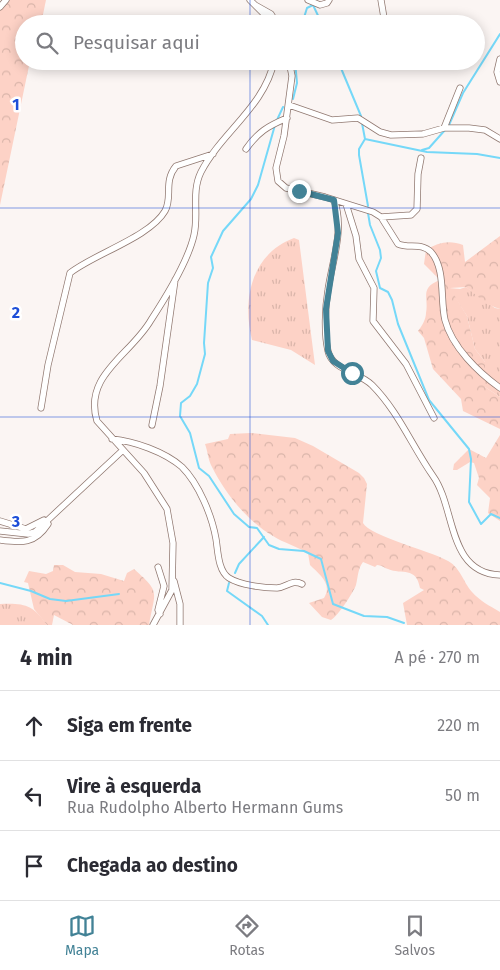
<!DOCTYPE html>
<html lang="pt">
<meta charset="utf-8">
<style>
body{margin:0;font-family:"Fira Sans",sans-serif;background:#f2f2f3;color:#2b2b33}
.stop{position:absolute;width:15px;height:15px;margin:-11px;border:4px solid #428296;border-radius:50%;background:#fff}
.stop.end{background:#428296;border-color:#fff;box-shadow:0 1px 5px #0008}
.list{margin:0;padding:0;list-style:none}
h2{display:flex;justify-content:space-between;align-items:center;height:65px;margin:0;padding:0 20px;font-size:21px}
h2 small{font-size:16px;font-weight:400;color:#7c7c81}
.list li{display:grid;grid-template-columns:32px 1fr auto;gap:15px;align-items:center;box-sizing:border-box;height:70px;padding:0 20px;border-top:1px solid #e1e1e2}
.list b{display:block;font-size:19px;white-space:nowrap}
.list p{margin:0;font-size:16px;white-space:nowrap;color:#7c7c81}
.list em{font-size:16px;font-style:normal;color:#7c7c81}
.icon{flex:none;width:28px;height:28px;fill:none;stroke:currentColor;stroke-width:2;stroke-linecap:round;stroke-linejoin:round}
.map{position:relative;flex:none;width:500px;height:625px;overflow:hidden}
.search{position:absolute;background:#fff;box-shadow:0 2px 12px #0003;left:15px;right:15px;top:15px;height:55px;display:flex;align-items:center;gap:12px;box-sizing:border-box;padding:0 18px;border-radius:28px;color:#7c7c81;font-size:19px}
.sheet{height:275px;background:#fff}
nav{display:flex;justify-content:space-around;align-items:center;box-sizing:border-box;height:70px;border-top:1px solid #e1e1e2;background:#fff;font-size:14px;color:#7c7c81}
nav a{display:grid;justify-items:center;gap:2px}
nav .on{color:#428296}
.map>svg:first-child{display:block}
</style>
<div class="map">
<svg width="500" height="625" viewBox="0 0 500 625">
<defs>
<pattern id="grass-tufts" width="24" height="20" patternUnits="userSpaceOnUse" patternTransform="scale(1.25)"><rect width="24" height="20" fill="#fdd2c6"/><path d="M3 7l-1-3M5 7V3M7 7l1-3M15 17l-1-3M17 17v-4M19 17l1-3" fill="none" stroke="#dab5aa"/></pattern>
<pattern id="forest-crowns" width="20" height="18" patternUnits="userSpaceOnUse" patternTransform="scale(1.25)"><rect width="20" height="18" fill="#fdd2c6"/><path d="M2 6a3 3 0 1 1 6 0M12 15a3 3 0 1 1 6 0" fill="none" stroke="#dab5aa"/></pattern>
</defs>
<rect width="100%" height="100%" fill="#fbf5f3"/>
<path fill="url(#grass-tufts)" d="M294 238 299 240 315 365 291 350 252 340C242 300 251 254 294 238Z
M466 287 495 308 500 309V397L485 387V362L475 349 467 316 449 288 460 289Z
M0 604C25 603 33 605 47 625H0Z"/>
<path fill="url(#forest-crowns)" d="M8 0H46L41 24H24V61H30L0 205V10Z
M500 236V309L487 304 466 287 450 288 467 316 475 349 485 362V387L500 397V429L463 411 461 399 433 369 424 338 418 331C422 326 426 319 426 313 429 297 419 288 440 280L424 264 426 250C438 242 450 240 463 245L465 262Z
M251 433 295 438 313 446 359 473 364 478 367 484 363 523C370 536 430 551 446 560 460 566 463 582 472 592 480 601 490 606 500 612V625H407L403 603 424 590 420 588C416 566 402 575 388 569 384 568 382 565 377 565L375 567 363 562C358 568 358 577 356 585 353 593 338 616 331 620L322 617 309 603 324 598C333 584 319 574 310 565L308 553C296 546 284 543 273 536 247 521 225 493 212 467 208 460 208 452 205 444L228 439 230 434Z
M500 435V521L488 513 490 498 477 485 479 478 474 463 470 462 457 470H453L454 464 469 449 486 458Z
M54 565H63L75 572 101 574 124 581 127 573 134 569C161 593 155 590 149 625H73L54 615 52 625H47L34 609 28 583 24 582 29 571 46 574 53 571Z"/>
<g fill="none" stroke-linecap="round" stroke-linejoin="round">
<path stroke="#75d8f8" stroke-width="2" d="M302 24 307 8 313 5 322 24
M338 61 361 116
M293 99 297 83 295 61
M277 120 283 107
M362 123 365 139 359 149V155L368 206
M275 125 258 185 251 199 223 231 211 257 213 268 208 283 204 343 205 354 197 384 190 396 181 403 180 416 190 433 199 468 209 476 234 514 249 527 257 528 269 545 279 549 304 551 321 559 333 604 364 616 387 617 404 623
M449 125 463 93 500 34
M365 139 427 152 477 154 500 158
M422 150 429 148 445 130
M368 213 370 225 380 250 381 258 376 271 380 288 388 292 392 300 398 324 429 400 469 449 471 459 469 502 481 524 491 514 500 518
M235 573 239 564 264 537
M0 583 31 591 50 599 66 601 119 594
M229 583 227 591 262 616 268 625"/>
<defs>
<path id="minor" d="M250 0 263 13 268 24
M308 0 320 5 327 3 329 0
M381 0 385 24
M255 5 271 14 277 24
M0 7 6 0
M500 59 497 72 500 82
M289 61 292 76 284 136 276 168 278 181 286 188 325 197 373 212 381 217 398 244C409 249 421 242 431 252 446 269 440 300 445 320 452 347 478 372 500 388
M289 105 332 120 358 118 380 132 391 135 423 134 444 128H469L485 130 500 139
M444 128 460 88
M246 149C258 132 268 126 287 118
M334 200C345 228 332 262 328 290 325 308 324 333 328 351 332 370 359 372 372 385 398 411 412 446 433 476 456 508 447 573 500 575
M346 204 356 236 359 259 374 288 373 321 406 364 434 418
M381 217 411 215 417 209 418 174 421 158
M41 408 48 365 70 273C94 254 150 237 165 211 173 197 163 182 176 166L213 154
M152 425 160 386 175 280
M112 439C134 441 165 452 182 467 199 484 212 516 216 539 218 551 218 571 229 578 240 585 264 588 277 588 287 587 292 579 302 584
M0 521 26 529 44 520
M0 531 28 534 35 532 123 450
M0 540C22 543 35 544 48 524
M158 567 164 586 158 610 160 614
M174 581 180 604V625
M153 625 172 590 173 543 167 509 144 473 97 421C83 375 131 355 151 320 166 297 188 262 194 235 199 214 191 192 201 172 221 133 265 106 274 61"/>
</defs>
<use href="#minor" stroke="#907870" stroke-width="7"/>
<use href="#minor" stroke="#fff" stroke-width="5.5"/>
</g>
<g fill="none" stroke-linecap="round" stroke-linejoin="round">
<path stroke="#428296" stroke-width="6" d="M299 191 334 200 338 233 326 309 328 351 333 361 352 373"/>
</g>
<path fill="none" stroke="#1d4ed8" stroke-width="1" stroke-opacity="0.55" d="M250 0V24M250 61V625M0 208H500M0 417H500"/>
<g font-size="16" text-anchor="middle" font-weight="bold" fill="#1d4ed8" stroke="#fff" stroke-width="5" stroke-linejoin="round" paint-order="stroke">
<text x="16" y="110">1</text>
<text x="16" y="318">2</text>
<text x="16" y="527">3</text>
</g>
</svg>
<div class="stop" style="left:352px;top:373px"></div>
<div class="stop end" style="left:299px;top:191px"></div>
<div class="search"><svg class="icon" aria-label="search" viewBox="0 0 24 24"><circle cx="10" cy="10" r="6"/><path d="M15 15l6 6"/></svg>Pesquisar aqui</div>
</div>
<section class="sheet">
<h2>4 min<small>A pé · 270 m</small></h2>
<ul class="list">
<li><svg class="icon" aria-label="ahead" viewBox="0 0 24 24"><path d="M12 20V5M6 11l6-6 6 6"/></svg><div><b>Siga em frente</b></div><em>220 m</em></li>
<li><svg class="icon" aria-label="left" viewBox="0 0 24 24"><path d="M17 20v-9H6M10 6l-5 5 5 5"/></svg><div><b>Vire à esquerda</b><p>Rua Rudolpho Alberto Hermann Gums</p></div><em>50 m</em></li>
<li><svg class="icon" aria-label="arrive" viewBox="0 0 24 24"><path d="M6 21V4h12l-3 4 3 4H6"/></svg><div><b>Chegada ao destino</b></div></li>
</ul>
</section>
<nav>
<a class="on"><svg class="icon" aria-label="map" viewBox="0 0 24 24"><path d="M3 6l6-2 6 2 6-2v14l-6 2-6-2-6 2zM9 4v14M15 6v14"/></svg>Mapa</a>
<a><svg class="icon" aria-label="directions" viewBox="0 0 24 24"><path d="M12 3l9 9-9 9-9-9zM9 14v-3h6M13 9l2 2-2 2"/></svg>Rotas</a>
<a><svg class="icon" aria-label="saved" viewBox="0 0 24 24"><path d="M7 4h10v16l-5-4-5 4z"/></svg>Salvos</a>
</nav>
